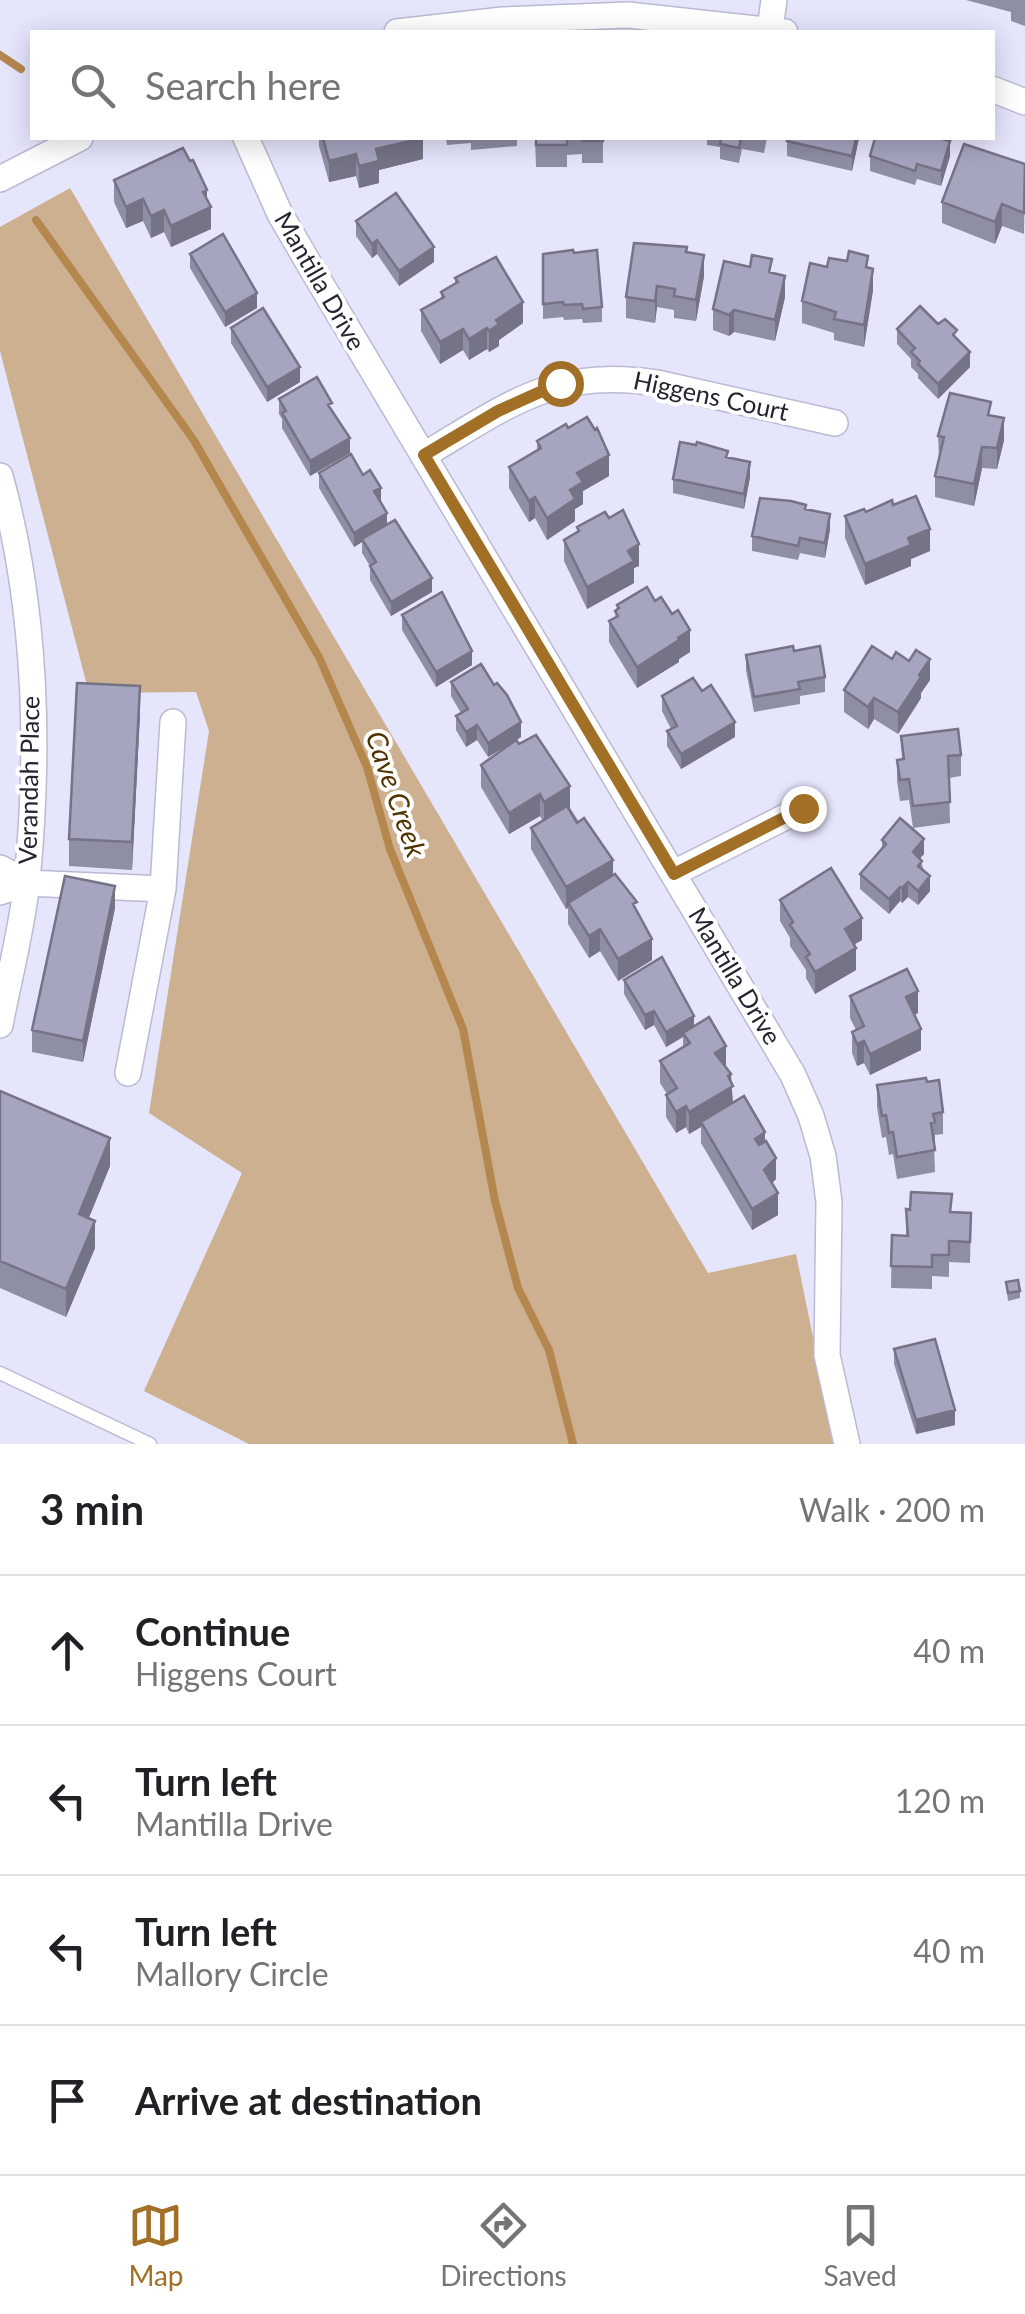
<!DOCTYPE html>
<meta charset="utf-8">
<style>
body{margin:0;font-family:Lato,sans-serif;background:#f6f6f6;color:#202124}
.stop{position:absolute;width:30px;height:30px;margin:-22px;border:8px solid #a26f26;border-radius:50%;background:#fff}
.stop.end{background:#a26f26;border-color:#fff;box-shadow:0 2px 10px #0008}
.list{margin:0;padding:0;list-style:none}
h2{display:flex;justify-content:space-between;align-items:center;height:130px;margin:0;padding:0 40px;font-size:42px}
h2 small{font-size:32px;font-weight:400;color:#757577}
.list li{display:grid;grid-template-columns:65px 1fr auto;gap:30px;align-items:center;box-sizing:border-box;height:150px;padding:0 40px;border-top:2px solid #e0e0e0}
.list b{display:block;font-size:38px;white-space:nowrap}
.list p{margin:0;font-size:32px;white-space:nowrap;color:#757577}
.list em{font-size:32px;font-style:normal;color:#757577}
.icon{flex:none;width:55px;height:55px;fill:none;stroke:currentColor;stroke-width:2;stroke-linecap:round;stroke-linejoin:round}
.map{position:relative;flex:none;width:1025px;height:1444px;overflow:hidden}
.search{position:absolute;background:#fff;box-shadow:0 5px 25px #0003;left:30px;right:30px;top:30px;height:110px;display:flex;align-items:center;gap:25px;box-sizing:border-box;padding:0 35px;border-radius:0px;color:#757577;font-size:38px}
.sheet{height:730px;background:#fff}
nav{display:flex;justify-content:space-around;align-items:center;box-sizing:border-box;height:140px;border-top:2px solid #e0e0e0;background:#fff;font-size:28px;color:#757577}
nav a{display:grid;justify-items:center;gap:5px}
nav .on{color:#a26f26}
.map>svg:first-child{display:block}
</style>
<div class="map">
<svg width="1025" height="1444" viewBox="0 0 1025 1444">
<rect width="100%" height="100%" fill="#e5e5fc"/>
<path fill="#ccb08f" d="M70 188 708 1273 796 1254 835 1444H249L144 1391 242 1173 149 1113 209 731 196 692 89 693 0 351V227Z"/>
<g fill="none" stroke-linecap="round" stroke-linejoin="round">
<path stroke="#b4874e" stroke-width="8" d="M0 55 21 69
M36 220 193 439 319 657 367 767 390 849 463 1029 495 1201 518 1288 549 1350 573 1444"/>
<defs>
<path id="service" d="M0 1373 150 1444"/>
<path id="minor" d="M770 29 774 0
M397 32 503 20 628 15 785 32
M992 89 1025 102
M246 138 280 214 312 269 793 1075 811 1116 823 1156 829 1202 827 1355 847 1444
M0 179 80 138
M424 455C509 405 553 367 657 383L835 423
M0 476C36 606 40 747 27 881 22 929 9 977 0 1025
M0 868 27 883
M674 873 803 808
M0 892 27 883 163 889
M128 1073 163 889 173 722"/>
</defs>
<use href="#service" stroke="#babad4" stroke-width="15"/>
<use href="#minor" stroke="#babad4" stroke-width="28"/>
<use href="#service" stroke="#fff" stroke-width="12"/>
<use href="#minor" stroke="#fff" stroke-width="25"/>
</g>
<path fill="#8e8ea5" d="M966 0H1025V26L1011 21V12Z
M319 138H423V159L379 170V183L359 188 356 176 329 182 319 146Z
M446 138H517V146L471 150V143L447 145Z
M535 138H603V163H582V154L567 155V167H536Z
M707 138H767L764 153 742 149 739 163 720 159V147L707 145Z
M859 138 852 171 787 156V141Z
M870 156H950L941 186 917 179 915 185 870 171Z
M1025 164 1024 234 1002 226 995 244 942 223V202Z
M114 180 207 199 211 229 171 247 164 232 151 238 143 221 126 228 114 202Z
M356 221 434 262 399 286 377 254 372 258 356 236Z
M687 252 704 276 696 321 674 318V310L657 307 655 323 626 318V297Z
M190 254 257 308 225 327 190 268Z
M543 254 602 307V322L583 323 582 319 564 320 563 317 543 319Z
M827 267 868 268 873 290 864 347 834 340V333L802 323V301Z
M772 272 785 297 775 341 734 332 729 336 713 330V309Z
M455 278 523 323 499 340V346L489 352 487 349 469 360 463 350 440 364 421 331V310L441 299V292L455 284Z
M938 324 957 339 970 367 938 399 918 378V374L911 367V359L897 344V329Z
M231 328 300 382 267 402 231 343Z
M279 399 332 411 350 453 310 476 282 428V419L279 414Z
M991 416 1004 440 997 469 982 468 974 506 935 497V476L939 458 938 436Z
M568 428 609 476 583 491V504L575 509V521L547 540 535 518 529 522 509 488V467L537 450V441Z
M728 457 750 477 744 509 673 493V479Z
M319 473 381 502 387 524 432 592 391 616 370 580V566L362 553V542L354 547 319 488Z
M893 505 930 551 911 559V566L865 585 845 538V516Z
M806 509 830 529 825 558 800 553 798 560 752 551V536Z
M577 527 639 566 634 568V583L587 609 564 561V540L577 532Z
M655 601 690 652 679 659V662L637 688 609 642V621L615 618 617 605Z
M402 615 472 665 436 687 402 630Z
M794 651 825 677V692L800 696V704L754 712 746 670V655Z
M892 659 930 680 921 693V698L898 734 874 719 868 729 844 712V690Z
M451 682 521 737 517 740 570 808 637 912 652 960 618 981 600 951 589 958 568 924V908L566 909 531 849V828L543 821 540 816 509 834 481 787V765L515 741 488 757 477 740 466 747 456 730V716L461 713 451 696Z
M662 696 735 737 681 769 667 746V731L671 729 662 711Z
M140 714 132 870 69 866V839Z
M901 736 961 755V776L949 778 950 823 913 828 909 800 900 801 897 781V760L902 759Z
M882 840 924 854 920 858 930 891 918 905 908 897 902 903 900 901 889 914 860 889V874L882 850Z
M780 900 862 940 854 944 856 970 815 994 806 978V970L790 946V938L780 921Z
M115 908 83 1062 32 1052V1030Z
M624 980 694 1026 726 1067 731 1082 733 1102 765 1141 776 1179 772 1183 778 1215 752 1230 701 1143V1127L689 1134 686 1127 676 1133 666 1117V1095L667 1094 660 1083V1061L683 1047V1037L666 1047 654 1025 645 1030 624 994Z
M850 996 918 1013 914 1015 921 1050 870 1075 864 1063 857 1066 852 1053V1032L856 1030 850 1018Z
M877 1085 943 1112V1134L935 1135V1144H934L935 1172 897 1179 893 1154 889 1155 886 1137 882 1138 877 1107Z
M0 1091 110 1166 89 1218 95 1248 66 1317 0 1288Z
M906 1209 971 1213 970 1263 949 1262V1277L932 1276V1289L891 1288 892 1235 906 1236Z
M1006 1282 1020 1291V1298L1008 1301Z
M894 1349 955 1425 916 1434 894 1364Z"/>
<path fill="#747486" d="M423 138V159L379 170V183L359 188V166L376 149Z
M856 138H859L852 171V156Z
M950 141V156L941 186V171Z
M356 154V176L329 182V161Z
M207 190V209L211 207V229L171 247V226L203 192Z
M143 199V221L126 228V207Z
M1002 204V226L995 244V222Z
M164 210V232L151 238V216Z
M377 240V254L372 258V244Z
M434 247V262L399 286V271Z
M704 255V276L696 321V300Z
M873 269V290L864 347V325Z
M785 276V297L775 341V320Z
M657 286V307L655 323V301Z
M257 293V308L225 327V312Z
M523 302V323L499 340V346L489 352V331L496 320Z
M734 310V332L729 336V315Z
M487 328V349L469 360V339Z
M463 329V350L440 364V342Z
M970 352V367L938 399V384Z
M300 367V382L267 402V387Z
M1004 418V440L997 469V448Z
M350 438V453L310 476V461Z
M982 447V468L974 506V484Z
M609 455V476L583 491V504L575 509V521L547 540V518L570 490 577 473Z
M750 462V477L744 509V494Z
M381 488V502L374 491Z
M535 497V518L529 522V501Z
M387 513V528L362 539V542L354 547V533Z
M830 514V529L825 558V543Z
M930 529V551L911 559V566L865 585V564L908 538Z
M639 544V566L634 568V583L587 609V587L628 551Z
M432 578V592L391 616V602Z
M690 630V652L679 659V662L637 688V667Z
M472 651V665L436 687V672Z
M930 659V680L921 693V698L898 734V712Z
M140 686V714L132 870V842Z
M874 698V719L868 729V707Z
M521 722V737L488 757V743Z
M735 722V737L681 769V754Z
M477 725V740L466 747V732Z
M570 786V808L544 823V802Z
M540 794V816L509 834V813Z
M924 839V854L913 866V852Z
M613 860V881L568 903V908L566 909V887Z
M930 876V891L918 905V891Z
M908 882V897L902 903V888Z
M115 886V908L83 1062V1041Z
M900 887V901L889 914V899Z
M862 918V940L845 950V929Z
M600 929V951L589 958V936Z
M652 939V960L618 981V959Z
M856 948V970L815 994V972Z
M918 991V1013L906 1019V997Z
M654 1011V1025L645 1030V1015Z
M694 1016V1030L683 1033V1037L666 1047V1032Z
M921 1029V1050L870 1075V1054Z
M864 1041V1063L857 1066V1044Z
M726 1046V1067L715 1053Z
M731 1074 733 1107 701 1122V1127L689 1134V1112Z
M686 1106V1127L676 1133V1112Z
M765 1132V1154L755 1139Z
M110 1138V1166L79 1241V1214Z
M776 1158V1179L764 1192V1170Z
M778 1193V1215L752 1230V1209Z
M95 1221V1248L66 1317V1289Z
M955 1410V1425L916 1434V1420Z"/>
<path fill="#a5a5c0" stroke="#747486" stroke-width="2.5" d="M323 138H423L376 149 379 161 359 166 356 154 329 161Z
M536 138H567V145H536Z
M582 138H603V141H582Z
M721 138H741L739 148 720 144Z
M788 138H856L852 156 787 141Z
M875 138H938L950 141 941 171 917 164 915 171 870 156Z
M964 144 1025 164 1024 213 1002 204 995 222 942 202Z
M183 148 190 161 193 160 207 190 203 192 211 207 171 226 164 210 151 216 143 199 126 207 114 180Z
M396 193 434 247 399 271 377 240 372 244 356 221Z
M223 234 257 293 225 312 190 254Z
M634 243 687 247 686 252 704 255 696 300 674 296 675 289 657 286 655 301 626 297Z
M573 250 574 253 597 250 602 307 583 309 582 304 564 305 563 302 543 304V254Z
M849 251 868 256 866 267 873 269 864 325 834 319 836 312 802 301 810 263 827 267 829 258 847 261Z
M752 255 772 259 769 272 785 276 775 320 734 310 729 315 713 309 724 261 750 267Z
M496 257 523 302 496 320 499 324 489 331 487 328 469 339 463 329 440 342 421 310 444 297 441 292 458 282 455 278Z
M920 306 938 324 945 319 957 330 953 335 970 352 938 384 918 364 920 361 911 352 915 348 897 329Z
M263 308 300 367 267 387 231 328Z
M317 377 332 403 328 405 350 438 310 461 282 413 286 411 279 399Z
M950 393 991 402 988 415 1004 418 997 448 982 447 974 484 935 476 944 437 938 436Z
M587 417 595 430 597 428 609 455 577 473 583 482 570 490 575 499 547 518 535 497 529 501 509 467 541 448 537 441 566 424 568 428Z
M680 442 696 445 697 442 728 451 726 457 750 462 744 494 673 479Z
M351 454 363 475 370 470 381 488 374 491 387 513 354 533 319 473Z
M916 496 930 529 908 538 911 545 865 564 845 516 864 509 866 512 892 500 893 505Z
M760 498 791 501 806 505 805 509 830 514 825 543 800 538 798 546 752 536Z
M623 510 639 544 628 551 634 561 587 587 564 540 579 531 577 527 605 512 609 518Z
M395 520 432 578 391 602 370 566 376 562 362 539Z
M647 587 655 601 661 597 672 614 678 610 690 630 678 638 679 640 637 667 609 621 618 616 615 611 619 608 617 605Z
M442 592 472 651 436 672 402 615Z
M793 646 794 651 820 646 825 677 798 682 800 689 754 697 746 655Z
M872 646 892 659 896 652 909 661 916 650 930 659 919 675 921 677 898 712 874 698 868 707 844 690Z
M481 664 494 685 497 683 507 695 521 722 488 743 477 725 466 732 456 716 468 709 451 682Z
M693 678 702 691 711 685 735 722 681 754 667 731 677 726 662 696Z
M77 683 140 686 132 842 69 839Z
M958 729 961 755 948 756 950 802 913 806 909 779 900 780 897 760 904 759 901 736Z
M536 735 570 786 544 802 540 794 509 813 481 765 516 740 519 744Z
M567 806 577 823 584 818 613 860 566 887 531 828Z
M900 818 924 839 913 852 922 861 918 866 930 876 918 891 908 882 902 888 900 887 889 899 860 874 886 844 882 840Z
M831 868 862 918 845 929 856 948 815 972 806 957 810 954 790 925 793 922 780 900Z
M615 874 637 902 633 904 652 939 618 959 600 929 589 936 568 903Z
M65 876 115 886 83 1041 32 1030Z
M662 957 694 1016 666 1032 654 1011 645 1015 624 980Z
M907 969 918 991 906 997 921 1029 870 1054 864 1041 857 1044 852 1032 864 1026 850 996Z
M709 1017 726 1046 715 1053 731 1074 728 1076 733 1086 689 1112 686 1106 676 1112 666 1095 677 1088 660 1061 690 1043 683 1033Z
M926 1078 927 1082 939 1080 943 1112 933 1114 935 1122 931 1123 935 1150 897 1157 893 1132 889 1133 886 1115 882 1116 877 1085Z
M0 1091 110 1138 79 1214 95 1221 66 1289 0 1261Z
M744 1096 765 1132 755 1139 759 1145 766 1141 776 1158 764 1170 778 1193 752 1209 701 1122Z
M911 1192 952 1194 950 1212 971 1213 970 1242 949 1241V1255H932V1267L891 1266 892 1235 908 1236 906 1209 910 1210Z
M1018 1280 1020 1291 1008 1293 1006 1282Z
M935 1339 955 1410 916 1420 894 1349Z"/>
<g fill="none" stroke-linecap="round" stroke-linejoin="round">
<path stroke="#a26f26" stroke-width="12" d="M560 383 498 411 424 455 674 874 803 808"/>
</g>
<g text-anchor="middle" stroke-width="8" stroke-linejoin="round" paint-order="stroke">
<g font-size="25" fill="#25252f" stroke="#fff">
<text transform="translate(320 281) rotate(60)" y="9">Mantilla Drive</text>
<text transform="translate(711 396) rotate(12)" y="9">Higgens Court</text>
<text transform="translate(29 780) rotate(-89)" y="9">Verandah Place</text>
<text transform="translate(735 976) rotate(59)" y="9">Mantilla Drive</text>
</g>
<g font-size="28" font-style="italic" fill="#503201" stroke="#fff">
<text transform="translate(396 794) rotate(71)" y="10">Cave Creek</text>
</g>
</g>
</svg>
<div class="stop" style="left:560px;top:383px"></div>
<div class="stop end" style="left:803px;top:808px"></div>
<div class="search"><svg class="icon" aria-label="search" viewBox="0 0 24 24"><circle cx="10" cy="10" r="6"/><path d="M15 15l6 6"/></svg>Search here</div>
</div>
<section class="sheet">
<h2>3 min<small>Walk · 200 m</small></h2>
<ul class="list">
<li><svg class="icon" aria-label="ahead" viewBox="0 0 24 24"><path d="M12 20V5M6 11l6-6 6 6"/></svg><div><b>Continue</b><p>Higgens Court</p></div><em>40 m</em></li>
<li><svg class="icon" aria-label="left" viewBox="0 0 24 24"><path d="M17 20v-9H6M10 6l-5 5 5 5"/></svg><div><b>Turn left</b><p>Mantilla Drive</p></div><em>120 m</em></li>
<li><svg class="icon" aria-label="left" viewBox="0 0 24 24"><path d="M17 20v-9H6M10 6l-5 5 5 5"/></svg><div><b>Turn left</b><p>Mallory Circle</p></div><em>40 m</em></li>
<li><svg class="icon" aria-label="arrive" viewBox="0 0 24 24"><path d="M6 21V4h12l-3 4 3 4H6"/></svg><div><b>Arrive at destination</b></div></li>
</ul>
</section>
<nav>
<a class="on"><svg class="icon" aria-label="map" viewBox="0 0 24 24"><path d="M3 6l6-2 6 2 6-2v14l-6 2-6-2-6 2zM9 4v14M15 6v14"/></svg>Map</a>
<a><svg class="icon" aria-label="directions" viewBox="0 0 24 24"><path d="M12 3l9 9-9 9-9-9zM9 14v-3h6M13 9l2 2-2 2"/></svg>Directions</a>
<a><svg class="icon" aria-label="saved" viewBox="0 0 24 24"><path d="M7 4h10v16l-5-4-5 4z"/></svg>Saved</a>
</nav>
